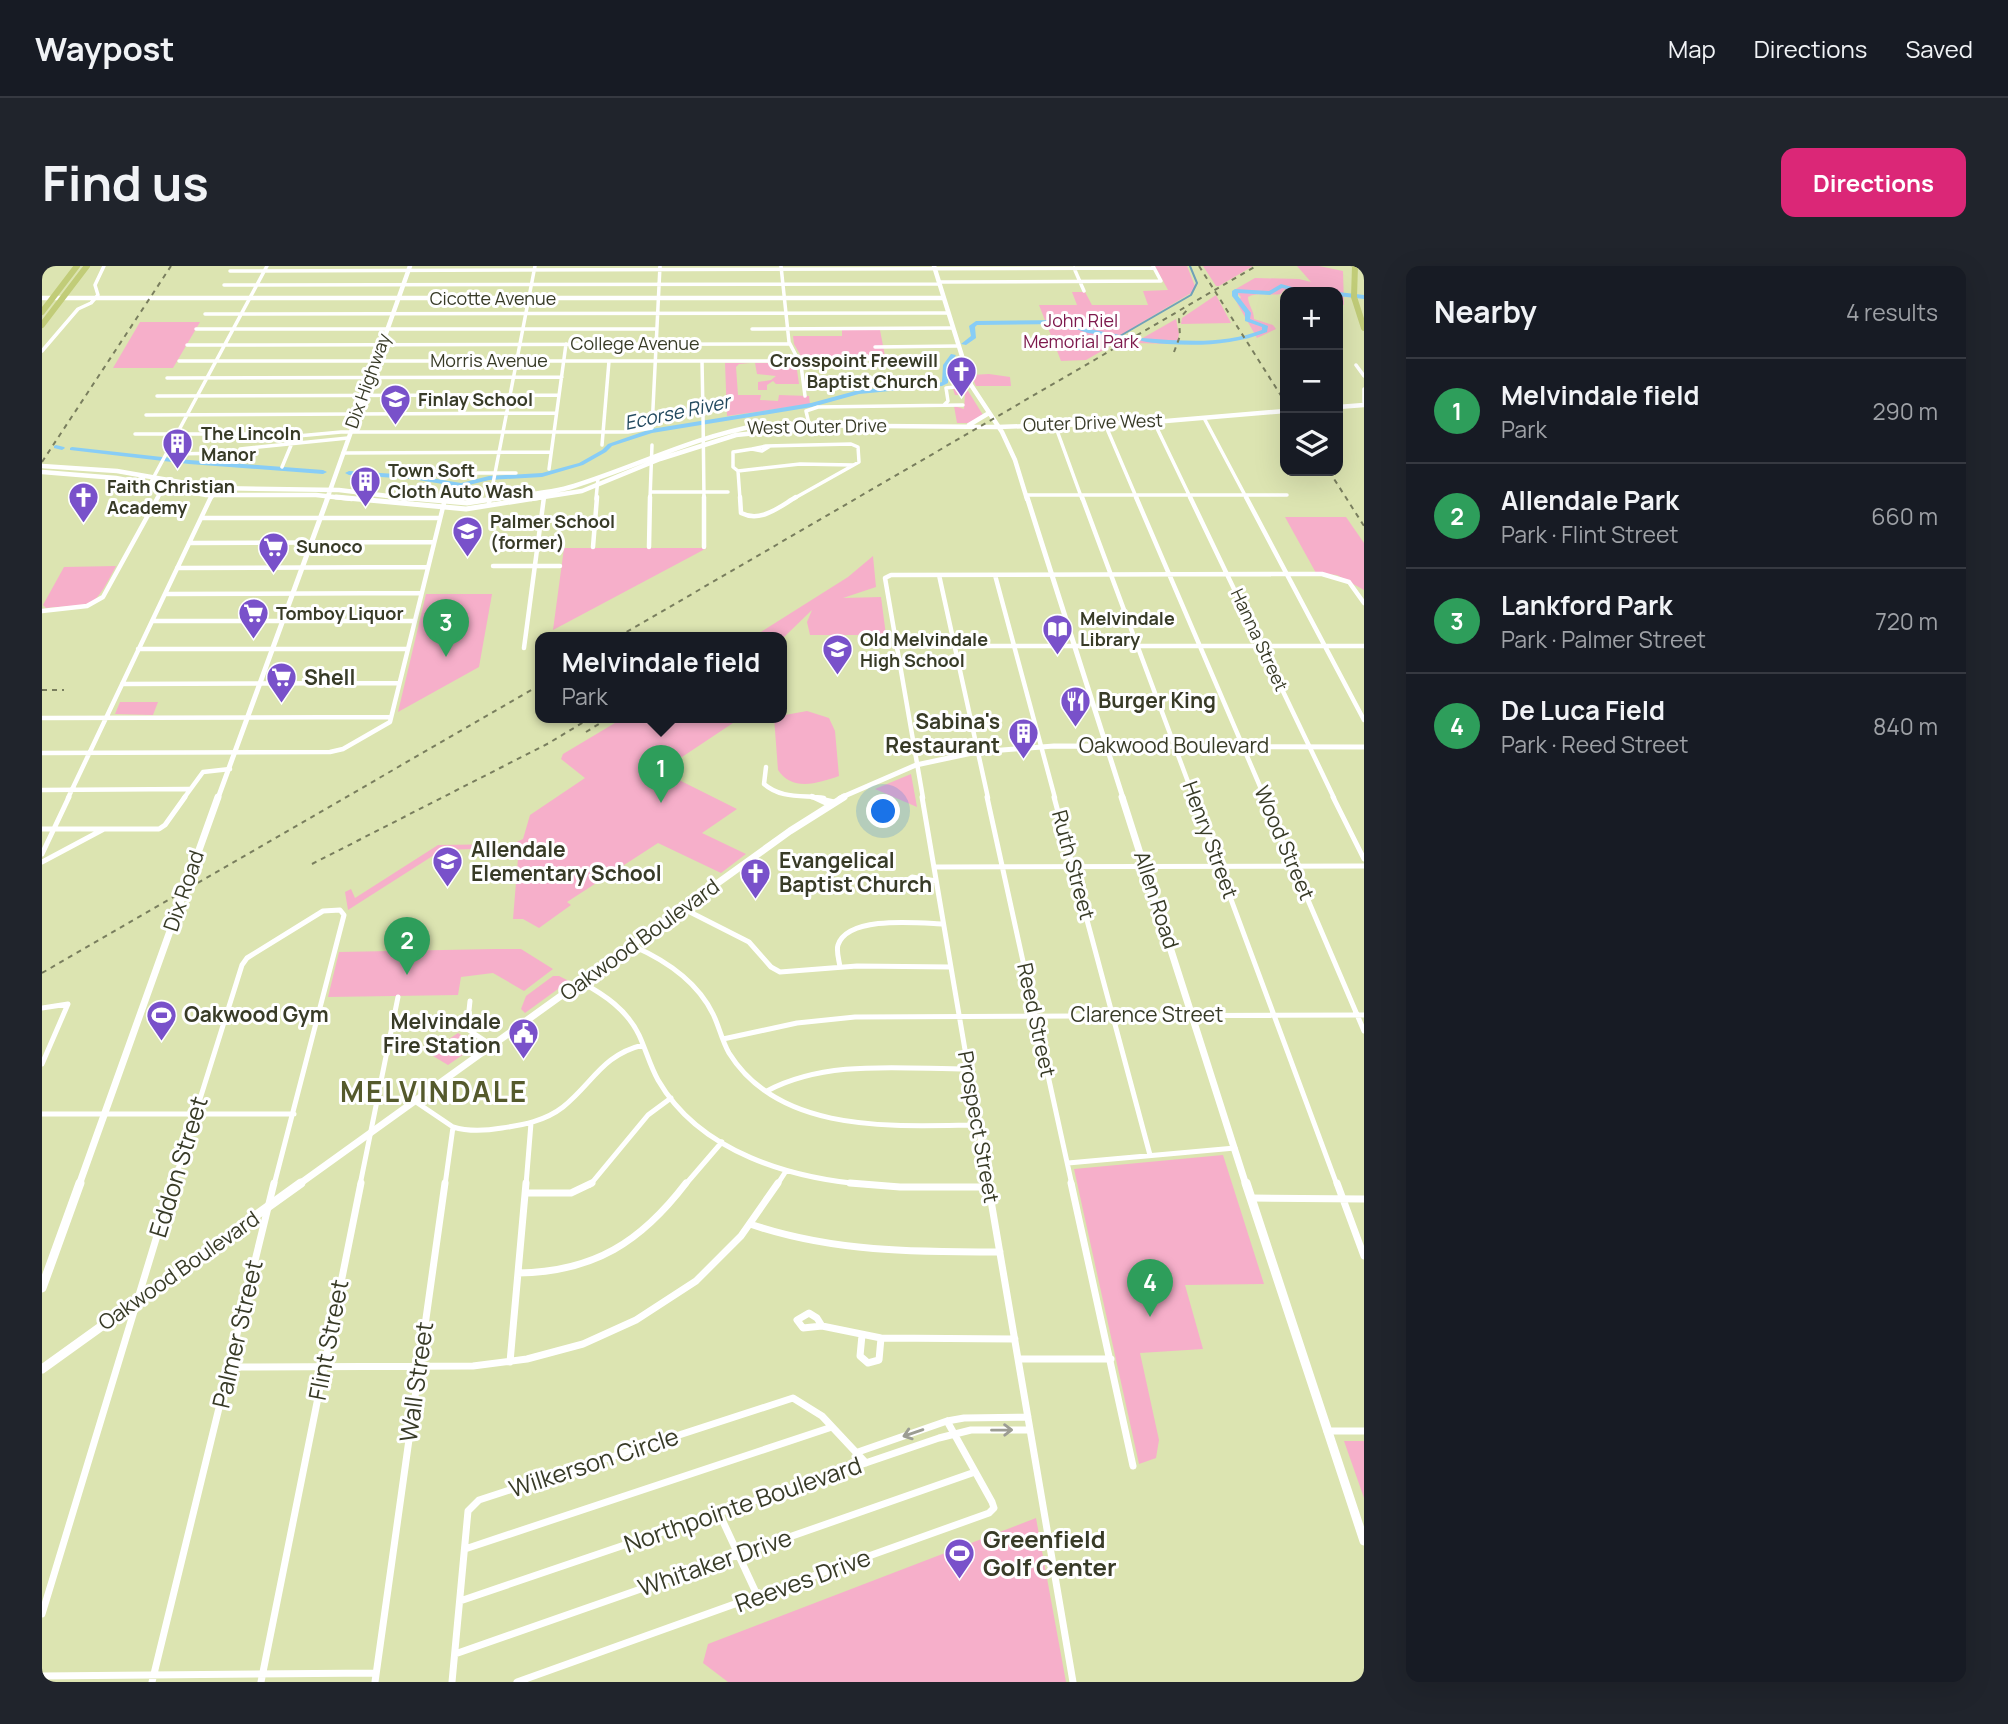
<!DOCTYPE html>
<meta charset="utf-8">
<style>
body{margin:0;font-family:Manrope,sans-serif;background:#20242c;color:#f1f3f6}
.controls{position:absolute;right:21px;top:21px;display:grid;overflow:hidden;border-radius:14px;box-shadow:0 7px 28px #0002}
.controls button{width:63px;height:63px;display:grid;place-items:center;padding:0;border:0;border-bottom:2px solid #363941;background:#171b24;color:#f1f3f6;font:35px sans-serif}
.you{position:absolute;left:842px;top:546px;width:24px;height:24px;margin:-18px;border:5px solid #fff;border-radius:50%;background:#1a73e8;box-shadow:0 0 0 10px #1a73e833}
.badge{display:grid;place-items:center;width:46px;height:46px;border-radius:50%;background:#db2777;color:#fff;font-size:23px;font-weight:700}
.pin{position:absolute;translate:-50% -58px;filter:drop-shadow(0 2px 4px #0008)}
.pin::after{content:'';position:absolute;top:37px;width:24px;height:21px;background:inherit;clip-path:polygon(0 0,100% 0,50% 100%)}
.popup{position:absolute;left:493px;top:366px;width:252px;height:91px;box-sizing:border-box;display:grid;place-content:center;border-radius:14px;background:#171b24;filter:drop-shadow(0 2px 5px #0005);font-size:23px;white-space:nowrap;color:#9ea1a6}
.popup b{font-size:26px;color:#f1f3f6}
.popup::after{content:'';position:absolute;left:50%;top:100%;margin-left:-14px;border:14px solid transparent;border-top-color:#171b24}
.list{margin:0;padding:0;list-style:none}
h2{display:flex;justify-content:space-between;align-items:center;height:91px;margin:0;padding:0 28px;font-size:30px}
h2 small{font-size:23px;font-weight:400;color:#9ea1a6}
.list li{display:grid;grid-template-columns:46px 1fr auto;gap:21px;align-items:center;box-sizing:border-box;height:105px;padding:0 28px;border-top:2px solid #363941}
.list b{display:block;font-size:26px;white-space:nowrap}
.list p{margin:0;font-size:23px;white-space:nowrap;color:#9ea1a6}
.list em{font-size:23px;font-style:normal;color:#9ea1a6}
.icon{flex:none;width:38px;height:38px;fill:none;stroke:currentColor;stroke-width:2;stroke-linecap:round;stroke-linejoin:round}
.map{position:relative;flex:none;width:1322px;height:1416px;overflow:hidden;border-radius:14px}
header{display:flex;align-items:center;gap:42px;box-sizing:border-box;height:98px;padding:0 35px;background:#171b24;border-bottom:2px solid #363941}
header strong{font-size:33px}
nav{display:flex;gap:38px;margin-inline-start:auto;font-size:24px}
.intro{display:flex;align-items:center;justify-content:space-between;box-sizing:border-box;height:168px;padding:0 42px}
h1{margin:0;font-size:49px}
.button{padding:18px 32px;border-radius:14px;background:#db2777;color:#fff;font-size:24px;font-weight:700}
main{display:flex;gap:42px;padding:0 42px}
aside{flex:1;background:#171b24;border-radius:14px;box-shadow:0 7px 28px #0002}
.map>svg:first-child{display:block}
</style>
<header>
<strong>Waypost</strong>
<nav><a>Map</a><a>Directions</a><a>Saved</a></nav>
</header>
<div class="intro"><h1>Find us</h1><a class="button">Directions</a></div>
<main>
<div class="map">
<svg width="1322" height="1416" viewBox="0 0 1322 1416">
<rect width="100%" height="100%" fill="#dce4b1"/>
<path fill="#f6afca" d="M1113 0H1145L1153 20 1149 27 1077 70 1081 73 1044 94 1019 95 997 39H1035L1030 26H1043L1050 39H1106L1101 25 1126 24Z
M1161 0H1211L1177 20H1174Z
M1255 0H1277L1301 5 1302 39 1296 37V26H1275L1273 22H1266L1267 26 1242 24 1239 28C1229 30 1215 26 1206 31 1206 39 1212 44 1212 53L1231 59 1234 63 1215 72 1195 37 1199 31 1192 24 1213 12 1257 13 1269 16Z
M1174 29 1189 57 1139 58 1140 52Z
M1134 53 1137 68 1135 78 1092 77Z
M98 56H158L131 102H71Z
M800 64H838L843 90H759L752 78 751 70H800Z
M683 97H708L697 98 694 101 696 129H719L718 134 736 135 737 129 767 130 768 138 685 150Z
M713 97H754L757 118H734L731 115 725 119V124H716V116L729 114 734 110 715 108Z
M947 108 968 111 969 120H934L929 109Z
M923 120 941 149 927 157H915L912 140 922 143 923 129H913L911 123Z
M1243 251H1304L1322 277V324L1295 309 1274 307Z
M522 282H665L511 364Z
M831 290 834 321 801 332 839 331 844 369H768L765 356 770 344 740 373V371H711L806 311Z
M74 300C50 346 53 337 4 342L1 339 22 301Z
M384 328H450L437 401 356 446Z
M78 436H116L111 449 73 448Z
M765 445 787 452 793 465 797 510C777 517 750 526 736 504L732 451Z
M583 451H700L619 505 695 543 660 567 704 588 679 607 616 577 525 636 529 639 497 662 481 653H471L476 592 463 582 400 584 306 644 303 626 309 623 313 632 396 579 470 578 481 573 488 549 543 512 519 493 521 488Z
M869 508 875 541 833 523Z
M453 683H479L511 703 482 725 451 707 419 711 416 729 286 731 297 686Z
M511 710H517L527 715 483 747 479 743 484 730Z
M416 767 435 779 406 799 386 787Z
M1181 889 1222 1018 1143 1019 1161 1083 1098 1087 1117 1174 1114 1192 1097 1198 1032 903Z
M1302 1175H1322V1232Z
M994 1252 1024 1416H686L661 1397 666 1378Z"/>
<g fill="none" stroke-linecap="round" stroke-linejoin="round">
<path stroke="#70a1b8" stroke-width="2" d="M1078 70 1149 29 1155 17 1148 0"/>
<path fill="#88cdf6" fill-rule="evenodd" d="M1239 18 1268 26H1259L1240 22 1228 29 1196 27V30L1209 47 1208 53 1226 60 1225 66C1192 79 1159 80 1125 78 1115 77 1105 77 1097 74L1100 72C1141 75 1181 79 1220 64V61L1203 55V47L1190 30V25L1193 23 1227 25Z
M1296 26 1322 29V33L1296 30Z
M1020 54 1047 63 1088 71 1085 73 1046 67 1019 58 935 59 933 61 934 72 924 79 919 78 929 70 927 60 934 55Z
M909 88 914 89 907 99 906 117 900 120 817 128 770 141 610 167 570 180 564 186 541 199 500 211 447 214 419 221 370 213 307 209 303 207 307 205 370 209 419 217 447 210 500 207 537 197 560 184 566 178 609 163 769 137 817 124 897 117 900 116 901 99Z
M14 179 22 181 23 182 20 184 12 182V180Z
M30 181 147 194 281 204 285 206 281 208 147 198 28 184V182Z"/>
<path stroke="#fff" stroke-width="3.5" d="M739 0 747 76 759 99 763 130
M1032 2 1042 25
M0 4 3 0
M188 5 1112 2
M897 16 1119 15 1111 0
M182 19 897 18
M163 48 906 47
M154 63H615
M710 63 911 62
M145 79 747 78
M833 81 916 80
M0 85 36 43 49 37 56 29 53 19 62 0
M137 95H757
M660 95 661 147
M1314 99 1322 110
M760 100 896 99
M125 112 520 111
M762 120 894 117
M1322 123V136
M115 130 517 129
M902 139 906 135 904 122 929 119
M661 148 662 233
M104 149 514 147
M1162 152 1205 233
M1112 156 1149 233
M1063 158 1095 233
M1013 159 1040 233
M768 162 764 145 776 141 921 139
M93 168H210L234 172 299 166H586L610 162 618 0
M560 179 567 95
M710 183 720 185 728 180
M710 183 724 180 809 178 816 181 817 196 751 233
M301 187 508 186
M124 188 195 187
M191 196 198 183 306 172
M240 201 250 177
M507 203 524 78
M696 205 758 198 811 199
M379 207H474
M108 218 225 0
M609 226H686
M984 229H1245
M115 233 122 221
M168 233 177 223
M448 233 493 0
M501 233 502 229
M554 233 556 212
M608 233 610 179
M698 233 696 205 691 201V186L710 183"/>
<path stroke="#fff" stroke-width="4.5" d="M662 231V281
M698 231 699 247C719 257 737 241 754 231
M1040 231 1152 532
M1094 231 1223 532
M1148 231 1292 532
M1204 231 1322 454
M447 237 448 231
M159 252H397
M147 277 391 276
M551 281 555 231
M607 281 608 231
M451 300H518
M135 302 385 301
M897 309 946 532
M953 309 1013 532
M123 328 379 327
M0 345 45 340 61 331 116 231
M110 355H372
M853 380H1322
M482 382 502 231
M96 383H365
M80 418 357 417
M0 452 349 451
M0 487 288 486 301 483 348 456 402 237
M724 501 722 518C739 533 761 529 782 532
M0 524 147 523
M770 530 775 532
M26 532 169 231
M142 532 161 506 188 503
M881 532 843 312 849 309 1280 308 1307 316 1322 337"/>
<path stroke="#fff" stroke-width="5" d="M770 531 792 536
M771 531 788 539
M880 531 946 919
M945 531 1030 919
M1012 531 1108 889
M1151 531 1295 919
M1222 531 1322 765
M1291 531 1322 593
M0 563H117L123 559 143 531
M0 588 27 531
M0 596 62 563
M892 601 1322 600
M882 615 869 619 862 617 870 611 894 615
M642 643 707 676 729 701 738 706 815 700 909 701
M591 680C623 694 655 715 671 748 677 760 680 775 687 787 738 869 853 860 936 859
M798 701C797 694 794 685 796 679 806 649 877 657 901 658
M539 716C563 729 585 744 597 769 604 784 608 800 616 814 658 887 750 913 829 919
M428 735 425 763 451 780
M0 742 26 738 0 798
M681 773 755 757 813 751 1322 749
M725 825C785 793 860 803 926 803
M374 836 411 861 403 919
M0 848H252
M411 861C427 866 443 865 460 862 481 859 503 855 521 841 551 817 560 789 601 779
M1026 897 1193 882
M131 919 200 699 205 692 281 645 298 644 302 649 232 919
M318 919 356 731
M484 919 489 857
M548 919 606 849 629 832
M643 919 680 876
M735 919 744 905"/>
<path stroke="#fff" stroke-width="7" d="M808 917 858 921H947
M946 917 1031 1416
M1029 917 1091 1200
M1295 917 1322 990
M484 927H529L550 917
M1209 932 1322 933
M708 958C790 986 872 986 958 986
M476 1007C552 1006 599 976 644 917
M767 1047 775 1052 780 1060 761 1062 755 1054Z
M780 1060 839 1072 973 1073
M820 1069 818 1090 826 1097 837 1094 839 1072
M976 1093H1069
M468 1096 484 917
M189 1101 431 1100 485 1093 541 1078 594 1054 654 1015 699 970 736 917
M1285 1165H1322
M816 1186 905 1155 922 1152 986 1151
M677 1247 716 1331
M423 1283 790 1161
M418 1335 897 1172 929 1164H988
M0 1348 131 917
M413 1388 933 1206
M0 1410 334 1407
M110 1416 232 917
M219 1416 319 917
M333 1416 403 917
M410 1416 426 1245 437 1234 751 1132 780 1150 824 1197
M475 1416 947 1247 952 1242 950 1236 905 1155"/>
<path stroke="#fff" stroke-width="4.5" d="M892 0 929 119 960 166 973 194 985 233
M0 32H902
M1296 141 1322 139
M927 159 947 147
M0 200 75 205 172 222 297 224 371 233
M0 206 74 212 164 229H274L310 233
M285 233 368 0
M452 233C478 229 507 228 532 220 596 200 651 171 718 159L956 161 1112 156 1243 145
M489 233 540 225 618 193 694 169 763 162"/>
<path stroke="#fff" stroke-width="5" d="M294 231 424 243 500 231
M356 231 425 237 463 231
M985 231 1081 532
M176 532 286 231
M798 532 874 499 935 486 1012 480 1322 481"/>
<path stroke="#fff" stroke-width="7" d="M1080 531 1204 919
M37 919 176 531
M256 919 748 565 802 531"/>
<path stroke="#fff" stroke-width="9" d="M1204 917 1322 1275
M0 1022 38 917
M0 1103 259 917"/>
<path stroke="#c1cc78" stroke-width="6" d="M1313 0 1312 31 1322 62
M0 46 35 0
M0 59 45 0"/>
<path stroke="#797e5e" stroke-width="2" stroke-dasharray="5 5" stroke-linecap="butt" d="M1157 0 1243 136
M1132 86 1138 70 1137 53 1147 42
M0 196 129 0
M1287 205 1322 260
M576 371 1214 0
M0 424H22
M544 466 568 451
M270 598 507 477 550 451
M0 707 498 419"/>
</g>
<defs><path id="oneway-shaft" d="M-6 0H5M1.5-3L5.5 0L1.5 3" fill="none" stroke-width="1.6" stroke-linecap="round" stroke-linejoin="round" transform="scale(1.75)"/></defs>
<g stroke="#9c9d93">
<use href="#oneway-shaft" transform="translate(960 1164) rotate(-1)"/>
<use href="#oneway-shaft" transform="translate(871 1167) rotate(161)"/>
</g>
<defs>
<symbol id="church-pin" viewBox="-11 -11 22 30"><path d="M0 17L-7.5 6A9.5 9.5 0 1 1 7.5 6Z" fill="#7951ca" stroke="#fff"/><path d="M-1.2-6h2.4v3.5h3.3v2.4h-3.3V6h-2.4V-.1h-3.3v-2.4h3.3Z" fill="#fff"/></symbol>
<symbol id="school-pin" viewBox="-11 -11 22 30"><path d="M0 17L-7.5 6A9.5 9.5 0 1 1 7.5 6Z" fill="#7951ca" stroke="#fff"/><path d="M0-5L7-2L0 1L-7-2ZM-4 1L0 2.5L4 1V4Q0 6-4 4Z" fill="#fff"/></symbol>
<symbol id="building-pin" viewBox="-11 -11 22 30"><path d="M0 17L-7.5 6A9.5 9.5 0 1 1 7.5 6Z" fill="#7951ca" stroke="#fff"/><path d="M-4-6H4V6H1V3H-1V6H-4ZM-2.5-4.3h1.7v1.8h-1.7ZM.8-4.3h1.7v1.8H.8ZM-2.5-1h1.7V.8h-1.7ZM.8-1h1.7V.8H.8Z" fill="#fff"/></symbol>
<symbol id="supermarket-pin" viewBox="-11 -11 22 30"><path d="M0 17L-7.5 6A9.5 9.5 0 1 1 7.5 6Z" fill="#7951ca" stroke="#fff"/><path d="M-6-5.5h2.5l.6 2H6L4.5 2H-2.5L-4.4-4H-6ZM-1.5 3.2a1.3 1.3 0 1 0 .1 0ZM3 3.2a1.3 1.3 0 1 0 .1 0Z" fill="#fff"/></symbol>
<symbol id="library-pin" viewBox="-11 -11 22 30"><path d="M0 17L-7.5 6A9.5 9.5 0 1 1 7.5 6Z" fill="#7951ca" stroke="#fff"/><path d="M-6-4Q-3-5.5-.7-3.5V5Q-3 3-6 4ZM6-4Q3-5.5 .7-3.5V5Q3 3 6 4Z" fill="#fff"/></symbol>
<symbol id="restaurant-pin" viewBox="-11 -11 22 30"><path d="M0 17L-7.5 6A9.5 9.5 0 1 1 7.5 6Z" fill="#7951ca" stroke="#fff"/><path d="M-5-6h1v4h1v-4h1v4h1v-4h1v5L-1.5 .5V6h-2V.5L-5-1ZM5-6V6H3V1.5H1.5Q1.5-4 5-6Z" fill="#fff"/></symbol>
<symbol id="stadium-pin" viewBox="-11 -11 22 30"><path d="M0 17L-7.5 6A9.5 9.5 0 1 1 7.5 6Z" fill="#7951ca" stroke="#fff"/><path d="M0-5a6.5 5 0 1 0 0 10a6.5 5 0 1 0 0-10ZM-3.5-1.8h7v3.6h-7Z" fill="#fff"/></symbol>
<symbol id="civic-pin" viewBox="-11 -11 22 30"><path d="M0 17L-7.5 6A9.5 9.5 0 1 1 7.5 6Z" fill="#7951ca" stroke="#fff"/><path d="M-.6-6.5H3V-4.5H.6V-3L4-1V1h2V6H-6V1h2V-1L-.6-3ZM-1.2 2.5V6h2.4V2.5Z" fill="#fff"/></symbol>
</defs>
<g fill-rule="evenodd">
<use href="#church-pin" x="902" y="88" width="35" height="47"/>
<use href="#school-pin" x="336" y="116" width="35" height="47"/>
<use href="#building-pin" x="118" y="160" width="35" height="47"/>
<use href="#building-pin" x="306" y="198" width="35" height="47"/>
<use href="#church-pin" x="24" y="214" width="35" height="47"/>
<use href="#school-pin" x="408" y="248" width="35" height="47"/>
<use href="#supermarket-pin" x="214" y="264" width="35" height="47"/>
<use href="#supermarket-pin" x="194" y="330" width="35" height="47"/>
<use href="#library-pin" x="998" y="346" width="35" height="47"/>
<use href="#school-pin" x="778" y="366" width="35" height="47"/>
<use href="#supermarket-pin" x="222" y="394" width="35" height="47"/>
<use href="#restaurant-pin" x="1016" y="418" width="35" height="47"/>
<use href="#building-pin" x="964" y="450" width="35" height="47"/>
<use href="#school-pin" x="388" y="578" width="35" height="47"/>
<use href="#church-pin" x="696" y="590" width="35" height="47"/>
<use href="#stadium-pin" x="102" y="732" width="35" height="47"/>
<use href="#civic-pin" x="464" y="750" width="35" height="47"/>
<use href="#stadium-pin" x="900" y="1270" width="35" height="47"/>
</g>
<g text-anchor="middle" stroke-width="6" stroke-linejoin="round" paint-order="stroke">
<g font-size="18" fill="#383b27" stroke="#fff">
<text x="451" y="39">Cicotte Avenue</text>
<text x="593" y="84">College Avenue</text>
<text x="447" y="101">Morris Avenue</text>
<text transform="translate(326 115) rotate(-70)" y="6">Dix Highway</text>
<text transform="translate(1051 157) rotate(-2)" y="6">Outer Drive West</text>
<text transform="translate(775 161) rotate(-1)" y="6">West Outer Drive</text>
<text transform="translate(1217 374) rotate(65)" y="6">Hanna Street</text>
</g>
<g font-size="18" fill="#7d184c" stroke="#fff">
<text x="1039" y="61">John Riel<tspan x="1039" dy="21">Memorial Park</tspan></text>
</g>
<g font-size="18" font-weight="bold" fill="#383b27" stroke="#fff" text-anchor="start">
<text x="896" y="101" text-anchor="end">Crosspoint Freewill<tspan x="896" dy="21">Baptist Church</tspan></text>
<text x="376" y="140">Finlay School</text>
<text x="159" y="174">The Lincoln<tspan x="159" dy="21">Manor</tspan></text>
<text x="346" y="211">Town Soft<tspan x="346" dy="21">Cloth Auto Wash</tspan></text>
<text x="65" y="227">Faith Christian<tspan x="65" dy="21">Academy</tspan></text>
<text x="448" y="262">Palmer School<tspan x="448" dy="21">(former)</tspan></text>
<text x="254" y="287">Sunoco</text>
<text x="234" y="354">Tomboy Liquor</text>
<text x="1038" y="359">Melvindale<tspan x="1038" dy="21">Library</tspan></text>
<text x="818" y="380">Old Melvindale<tspan x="818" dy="21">High School</tspan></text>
</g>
<g font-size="19" font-style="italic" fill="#234a5f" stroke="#fff">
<text transform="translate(635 146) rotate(-12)" y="7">Ecorse River</text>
</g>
<g font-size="21" font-weight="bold" fill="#383b27" stroke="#fff" text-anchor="start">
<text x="262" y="419">Shell</text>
<text x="1056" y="442">Burger King</text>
<text x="958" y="463" text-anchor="end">Sabina's<tspan x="958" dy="24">Restaurant</tspan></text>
<text x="429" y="591">Allendale<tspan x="429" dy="24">Elementary School</tspan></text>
<text x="737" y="602">Evangelical<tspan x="737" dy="24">Baptist Church</tspan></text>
<text x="142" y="756">Oakwood Gym</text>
<text x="459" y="763" text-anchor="end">Melvindale<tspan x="459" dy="24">Fire Station</tspan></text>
</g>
<g font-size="21" fill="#383b27" stroke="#fff">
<text x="1132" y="487">Oakwood Boulevard</text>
<text transform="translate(1168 574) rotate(70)" y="7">Henry Street</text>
<text transform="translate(1242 577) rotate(67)" y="7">Wood Street</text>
<text transform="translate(1031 599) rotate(75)" y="7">Ruth Street</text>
<text transform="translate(142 625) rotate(-71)" y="7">Dix Road</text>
<text transform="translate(1114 634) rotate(72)" y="7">Allen Road</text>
<text transform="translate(598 674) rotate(-36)" y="7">Oakwood Boulevard</text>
<text x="1105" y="756">Clarence Street</text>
<text transform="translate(994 754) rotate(78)" y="7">Reed Street</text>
<text transform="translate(936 861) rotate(80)" y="7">Prospect Street</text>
<text transform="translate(137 1005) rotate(-35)" y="7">Oakwood Boulevard</text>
</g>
<g font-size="24" fill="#383b27" stroke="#fff">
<text transform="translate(137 901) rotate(-73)" y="8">Eddon Street</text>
<text transform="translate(196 1068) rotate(-77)" y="8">Palmer Street</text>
<text transform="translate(287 1074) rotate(-79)" y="8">Flint Street</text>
<text transform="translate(375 1116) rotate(-82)" y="8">Wall Street</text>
<text transform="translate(552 1197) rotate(-18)" y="8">Wilkerson Circle</text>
<text transform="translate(701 1239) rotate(-19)" y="8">Northpointe Boulevard</text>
<text transform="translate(673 1297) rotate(-19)" y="8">Whitaker Drive</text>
<text transform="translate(761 1315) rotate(-20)" y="8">Reeves Drive</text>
</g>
<g font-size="24" font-weight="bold" fill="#383b27" stroke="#fff" text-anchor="start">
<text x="941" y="1282">Greenfield<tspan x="941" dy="28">Golf Center</tspan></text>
</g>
<g font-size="28" font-weight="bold" letter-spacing="2" fill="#555a2c" stroke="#fff">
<text x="392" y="836">MELVINDALE</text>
</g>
</g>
</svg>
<div class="controls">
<button>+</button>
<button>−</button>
<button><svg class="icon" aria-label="layers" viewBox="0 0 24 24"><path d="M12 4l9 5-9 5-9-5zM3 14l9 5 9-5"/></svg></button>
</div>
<div class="you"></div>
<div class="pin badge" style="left:619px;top:537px;background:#2e9e5b">1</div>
<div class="popup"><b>Melvindale field</b>Park</div>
<div class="pin badge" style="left:365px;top:709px;background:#2e9e5b">2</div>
<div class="pin badge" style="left:404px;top:391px;background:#2e9e5b">3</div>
<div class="pin badge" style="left:1108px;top:1051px;background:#2e9e5b">4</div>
</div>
<aside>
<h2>Nearby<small>4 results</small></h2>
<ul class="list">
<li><span class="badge" style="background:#2e9e5b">1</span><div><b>Melvindale field</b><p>Park</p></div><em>290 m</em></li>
<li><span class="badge" style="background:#2e9e5b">2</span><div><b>Allendale Park</b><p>Park · Flint Street</p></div><em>660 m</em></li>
<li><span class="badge" style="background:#2e9e5b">3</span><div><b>Lankford Park</b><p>Park · Palmer Street</p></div><em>720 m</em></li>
<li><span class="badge" style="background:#2e9e5b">4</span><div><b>De Luca Field</b><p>Park · Reed Street</p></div><em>840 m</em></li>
</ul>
</aside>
</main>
